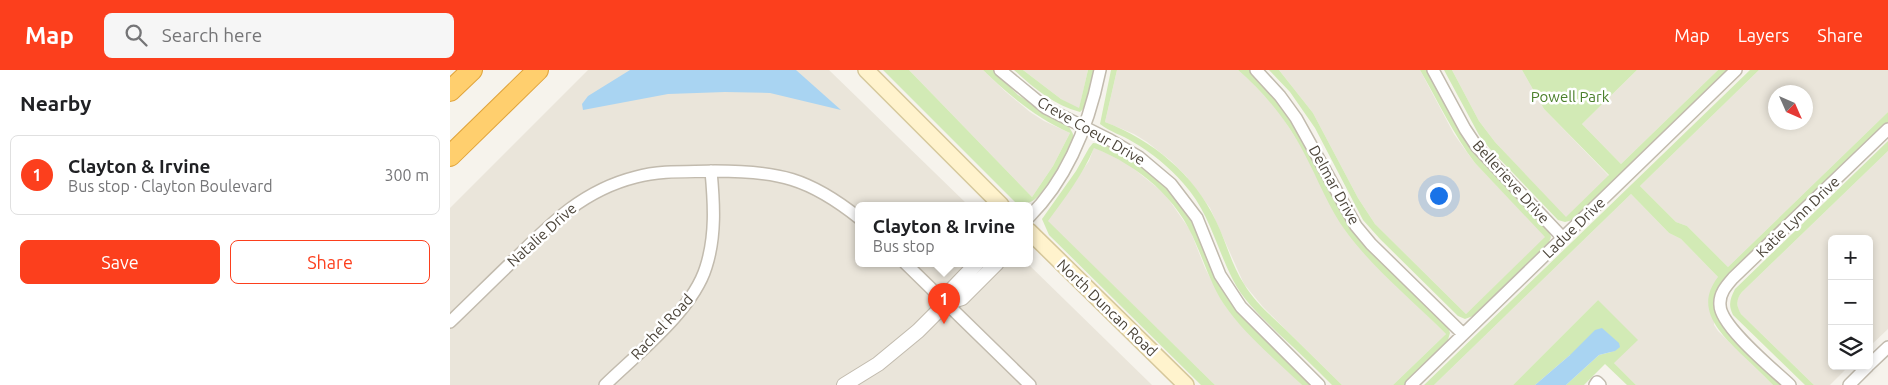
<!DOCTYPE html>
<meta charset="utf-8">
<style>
body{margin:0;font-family:Ubuntu,sans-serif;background:#f6f6f6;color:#202124}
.controls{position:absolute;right:15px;bottom:15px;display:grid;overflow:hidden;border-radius:8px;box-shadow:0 2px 8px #0003}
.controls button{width:45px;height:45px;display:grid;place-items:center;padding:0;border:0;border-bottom:1px solid #e0e0e0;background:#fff;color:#202124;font:25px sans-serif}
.compass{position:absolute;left:1318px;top:15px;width:45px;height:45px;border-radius:50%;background:#fff;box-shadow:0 2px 8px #0003;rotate:135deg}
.you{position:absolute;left:988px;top:125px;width:18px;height:18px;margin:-12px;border:4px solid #fff;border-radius:50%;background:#1a73e8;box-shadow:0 0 0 8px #1a73e833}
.badge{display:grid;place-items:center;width:32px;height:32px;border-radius:50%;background:#fc3f1d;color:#fff;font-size:16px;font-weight:700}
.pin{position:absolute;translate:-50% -41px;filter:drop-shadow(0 1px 2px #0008)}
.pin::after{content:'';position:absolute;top:26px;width:18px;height:15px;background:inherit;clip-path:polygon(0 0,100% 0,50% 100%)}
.popup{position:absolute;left:405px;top:132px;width:178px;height:65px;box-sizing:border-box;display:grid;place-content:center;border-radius:8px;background:#fff;filter:drop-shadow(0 1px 4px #0005);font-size:16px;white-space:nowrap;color:#757577}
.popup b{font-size:19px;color:#202124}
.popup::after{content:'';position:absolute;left:50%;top:100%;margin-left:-10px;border:10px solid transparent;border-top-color:#fff}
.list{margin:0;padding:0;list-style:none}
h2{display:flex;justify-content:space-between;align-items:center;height:65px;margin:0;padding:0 20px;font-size:21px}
h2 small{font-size:16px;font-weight:400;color:#757577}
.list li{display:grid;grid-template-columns:32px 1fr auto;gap:15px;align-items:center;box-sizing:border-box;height:80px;margin:0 10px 10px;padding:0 10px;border:1px solid #e0e0e0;border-radius:8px}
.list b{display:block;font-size:19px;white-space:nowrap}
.list p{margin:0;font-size:16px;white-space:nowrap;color:#757577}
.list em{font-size:16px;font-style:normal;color:#757577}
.actions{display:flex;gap:10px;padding:15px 20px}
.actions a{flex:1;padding:11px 0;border:1px solid #fc3f1d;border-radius:8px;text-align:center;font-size:18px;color:#fc3f1d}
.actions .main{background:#fc3f1d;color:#fff}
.icon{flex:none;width:28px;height:28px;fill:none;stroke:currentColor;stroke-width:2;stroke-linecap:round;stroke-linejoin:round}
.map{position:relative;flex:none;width:1438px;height:315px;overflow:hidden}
header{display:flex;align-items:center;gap:30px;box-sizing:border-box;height:70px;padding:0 25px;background:#fc3f1d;color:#fff}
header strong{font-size:24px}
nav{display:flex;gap:28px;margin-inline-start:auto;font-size:18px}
.search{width:350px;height:45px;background:#f6f6f6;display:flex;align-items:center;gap:12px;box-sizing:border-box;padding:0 18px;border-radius:8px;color:#757577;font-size:19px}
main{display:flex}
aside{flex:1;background:#fff}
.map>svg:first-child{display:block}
</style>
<header>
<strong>Map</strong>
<div class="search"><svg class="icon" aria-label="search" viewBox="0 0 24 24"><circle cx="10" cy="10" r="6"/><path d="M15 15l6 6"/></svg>Search here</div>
<nav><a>Map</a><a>Layers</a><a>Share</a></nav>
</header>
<main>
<aside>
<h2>Nearby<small></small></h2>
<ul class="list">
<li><span class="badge">1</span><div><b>Clayton &amp; Irvine</b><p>Bus stop · Clayton Boulevard</p></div><em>300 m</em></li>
</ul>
<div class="actions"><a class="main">Save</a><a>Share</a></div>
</aside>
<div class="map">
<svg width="1438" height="315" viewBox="0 0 1438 315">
<rect width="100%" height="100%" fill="#f6f3ec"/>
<path fill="#eae5da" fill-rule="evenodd" d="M138 0H379L518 135H409V193H577L702 315H0V138Z
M459 0H533L556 22 580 42 594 51 620 63 603 96 582 127Z
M573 0H638L629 39 611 29Z
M667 0H788L801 11 829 42 854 81 889 150 897 163 924 193 996 264 943 315H892L813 237 794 214 760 138 736 106 721 91 697 72 684 64 655 52Z
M829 0H970L1004 64 1016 81 1025 93 1096 167 1016 244 925 154 908 128 863 43Z
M1002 0H1072L1094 39 1159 106 1116 148 1045 72 1029 51Z
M1187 0H1268L1171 94 1132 54Z
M1309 0H1438V42L1278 197 1237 156 1226 152 1190 116ZM1326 22H1356V52H1326Z
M644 77 678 94 715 124 740 160 755 198 773 233 787 251 852 315H765L597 151 639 91Z
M1438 81V259L1419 277V169H1382V296H1399L1380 315H1364L1291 244 1288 239 1287 229 1292 222Z
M1181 124 1219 163 1231 169 1268 207 1264 255 1268 261 1323 315H1186L1164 293 1148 230 1063 315H984Z"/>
<path fill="#d2eab5" d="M433 0H459L582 127 603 96 620 63C586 48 560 26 533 0H543L568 25 619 57C621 61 624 63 623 68 623 78 593 125 584 130 578 134 572 134 565 132Z
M564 0H573L611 29 629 38 638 0H644L635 37 630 42C603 35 584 18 564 0Z
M661 0H667L655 52C702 70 744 104 766 151 776 171 781 194 794 214 804 231 820 245 835 259 854 278 873 296 892 315H882C865 298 848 281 830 265 813 248 794 232 783 210 766 177 759 141 733 113 719 97 701 82 683 72 672 65 660 62 650 54Z
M788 0H799C821 20 841 46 856 72 874 103 886 136 907 164L998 257 1000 263 997 273 954 315H943L996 264C964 232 924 199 897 163 879 139 868 109 854 83 838 52 815 23 788 0Z
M819 0H829L863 43 908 128 925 154 1016 244 1095 167 1025 93C1003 64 988 31 970 0H977L1020 75 1032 91 1099 159 1101 167 1097 177 1023 246 1015 249 1008 246 930 169 913 150 865 58 840 22Z
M994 0H1002L1029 51 1045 72 1116 147 1159 105 1094 39 1072 0H1187L1132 54 1171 94 1268 0H1278L1123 150 1115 152 1108 150 1040 79 1029 65Z
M1300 0H1309L1190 116 1226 152 1237 156 1278 197 1438 42V52L1276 209C1267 230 1260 235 1274 256L1334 315H1323C1312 304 1301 293 1290 283 1269 262 1244 238 1268 207L1231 169 1219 163 1181 124 984 315H974Z
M1438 71V81L1292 222C1286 229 1286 236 1291 244L1364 315H1355L1283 245C1278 235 1280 229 1285 219Z
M643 73 653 74 688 91 717 116 742 147 768 210 779 230 792 246 862 315H852C825 289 794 264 773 233 761 214 755 194 746 174 728 128 689 96 644 78 633 104 615 128 598 151L765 315H751L599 165 592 149 626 101 639 78Z
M1148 230 1188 270 1164 293 1186 315H1177L1155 294 1134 315H1116L1149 285 1165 281 1120 285 1085 315H1063Z"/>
<path fill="#a9d4f2" d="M180 0H346L391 40 320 23 275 22 218 24 133 40 132 34 138 26Z
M1152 258 1169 273 1170 277 1165 281 1149 285 1116 315H1085L1120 285 1145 260Z"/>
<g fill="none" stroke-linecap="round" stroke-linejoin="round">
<defs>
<path id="minor" d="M550 0 596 38 660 70 689 87 721 114 747 148 770 205 791 237 869 315
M806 0 830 26 846 48 906 156 921 174 1013 264
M983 0 1015 59 1027 77 1113 168
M579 147C619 107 639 54 650 0
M455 193 580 315
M0 252C22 231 43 210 65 189 102 152 134 120 186 107 212 100 239 102 265 101 328 101 359 108 409 148
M1419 295 1438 277
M155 315C188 283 243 240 256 197 266 166 264 133 261 101
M961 315 1286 0
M1145 315 1147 312 1150 315
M1340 315C1324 300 1270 256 1270 235 1269 224 1276 216 1283 208L1438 59
M1399 315 1418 296"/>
<path id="tertiary" d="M496 233 512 228 547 193
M394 315 428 294 468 261 496 233 502 219 527 193"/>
<path id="secondary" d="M416 0 551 135
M579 161 736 315"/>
<path id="motorway" d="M0 21 22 0
M0 86 88 0"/>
</defs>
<use href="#minor" stroke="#c2bbae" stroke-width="14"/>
<use href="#tertiary" stroke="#c2bbae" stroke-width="16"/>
<use href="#secondary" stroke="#d6c79b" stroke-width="18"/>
<use href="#motorway" stroke="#e0a43c" stroke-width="22"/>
<use href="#minor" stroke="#fff" stroke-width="11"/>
<use href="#tertiary" stroke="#fff" stroke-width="14"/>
<use href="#secondary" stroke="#fff3cd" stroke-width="15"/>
<use href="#motorway" stroke="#ffcf6e" stroke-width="20"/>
</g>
<g text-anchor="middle" stroke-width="5" stroke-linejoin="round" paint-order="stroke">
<g font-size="15" fill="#4a7f2a" stroke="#fff">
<text x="1120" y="32">Powell Park</text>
</g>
<g font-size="15" fill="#4b4439" stroke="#fff">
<text transform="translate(641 61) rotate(30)" y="5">Creve Coeur Drive</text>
<text transform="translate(1061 112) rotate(48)" y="5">Bellerieve Drive</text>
<text transform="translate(884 115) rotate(61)" y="5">Delmar Drive</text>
<text transform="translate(1348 147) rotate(-44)" y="5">Katie Lynn Drive</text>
<text transform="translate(1124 158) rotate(-44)" y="5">Ladue Drive</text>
<text transform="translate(92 165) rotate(-42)" y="5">Natalie Drive</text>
<text transform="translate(657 238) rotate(44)" y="5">North Duncan Road</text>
<text transform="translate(212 257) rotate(-47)" y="5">Rachel Road</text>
</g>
</g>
</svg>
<div class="controls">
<button>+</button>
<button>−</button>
<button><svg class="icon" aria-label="layers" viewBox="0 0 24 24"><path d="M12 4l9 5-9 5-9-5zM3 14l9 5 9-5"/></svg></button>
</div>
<svg class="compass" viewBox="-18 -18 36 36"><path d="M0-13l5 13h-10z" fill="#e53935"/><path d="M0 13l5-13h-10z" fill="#757577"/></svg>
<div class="you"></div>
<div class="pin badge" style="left:494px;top:254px">1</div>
<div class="popup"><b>Clayton &amp; Irvine</b>Bus stop</div>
</div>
</main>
